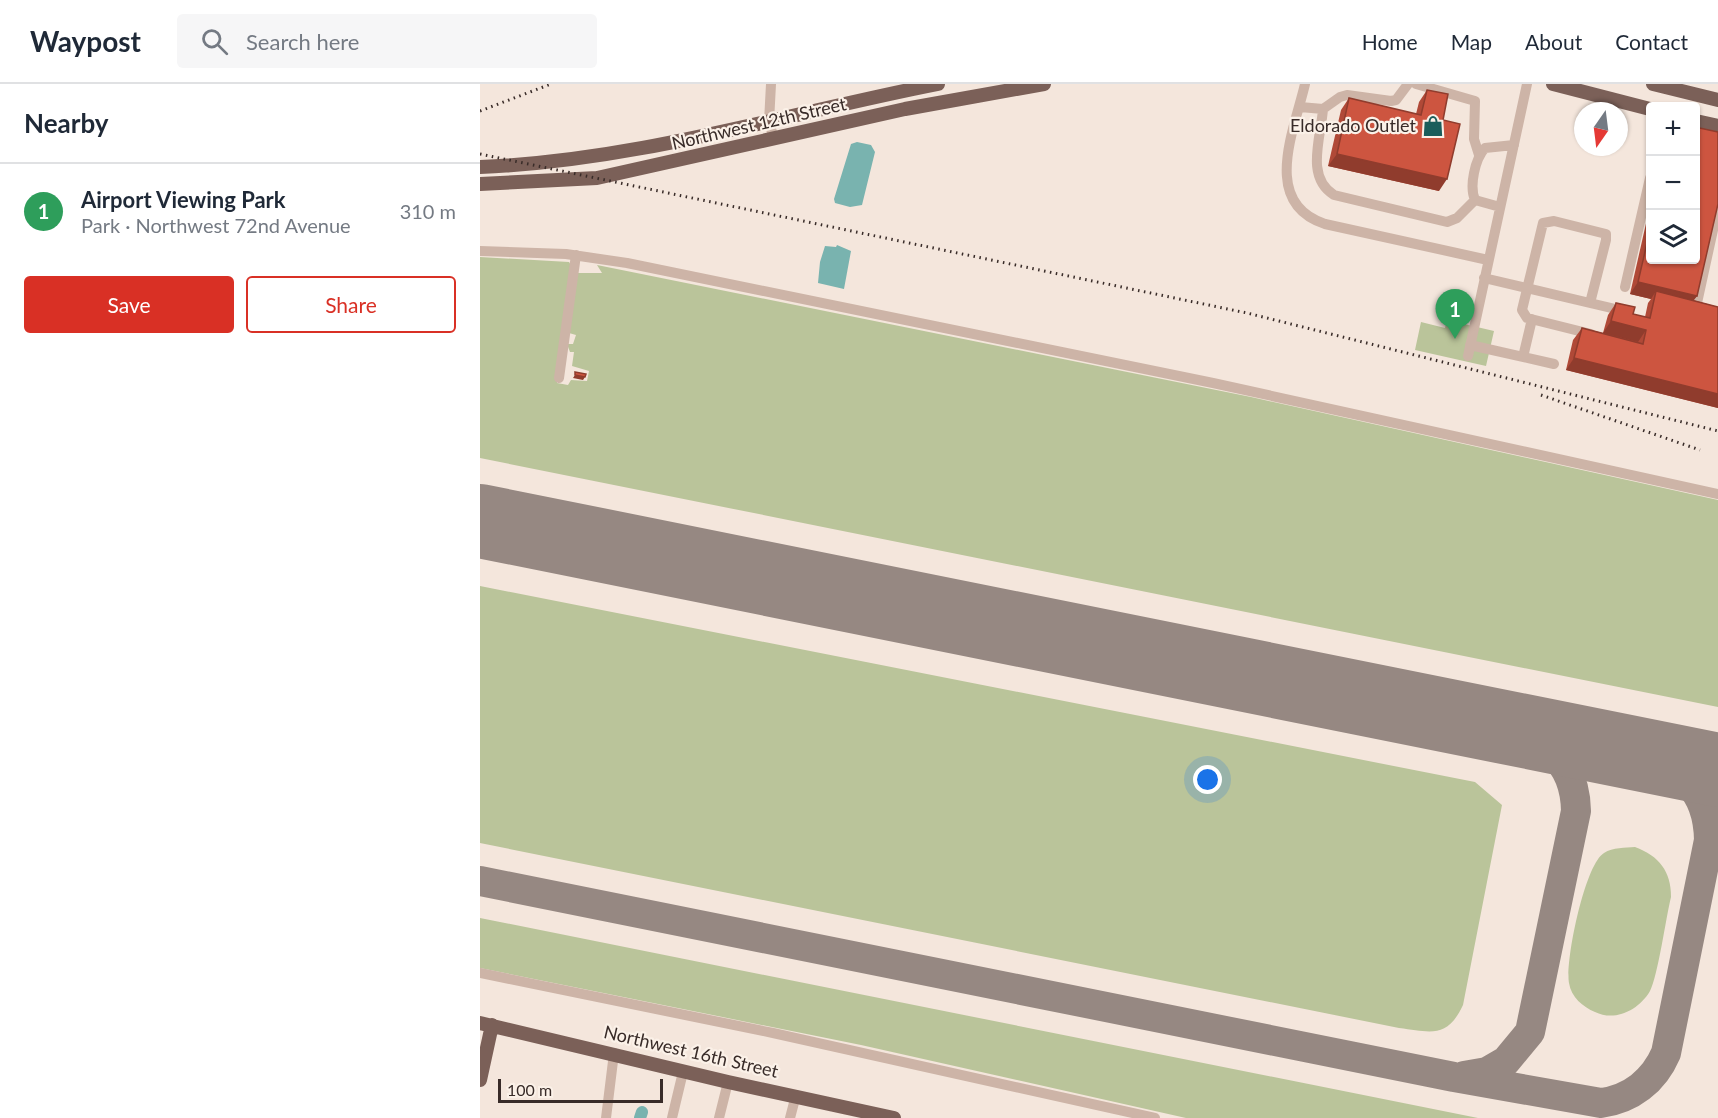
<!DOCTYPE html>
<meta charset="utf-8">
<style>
body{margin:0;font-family:Lato,sans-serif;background:#f6f6f7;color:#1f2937}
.controls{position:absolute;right:18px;top:18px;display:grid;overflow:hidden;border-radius:6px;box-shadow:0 2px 4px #0004}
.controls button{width:54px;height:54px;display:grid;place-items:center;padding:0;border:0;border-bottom:2px solid #e0e1e3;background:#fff;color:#1f2937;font:30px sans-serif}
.compass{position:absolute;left:1094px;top:18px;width:54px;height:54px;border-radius:50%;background:#fff;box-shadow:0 2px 4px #0004;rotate:194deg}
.scale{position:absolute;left:18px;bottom:15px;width:165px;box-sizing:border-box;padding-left:6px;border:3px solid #382b28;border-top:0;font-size:16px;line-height:21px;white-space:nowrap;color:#382b28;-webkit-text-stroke:4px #fbf1e8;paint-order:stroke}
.you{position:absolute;left:728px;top:696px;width:21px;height:21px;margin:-15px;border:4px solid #fff;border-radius:50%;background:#1a73e8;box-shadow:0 0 0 9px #1a73e833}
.badge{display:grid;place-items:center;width:39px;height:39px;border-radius:50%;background:#d93025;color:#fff;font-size:20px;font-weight:700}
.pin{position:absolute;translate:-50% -50px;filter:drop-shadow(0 2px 3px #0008)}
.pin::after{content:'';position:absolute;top:32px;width:21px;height:18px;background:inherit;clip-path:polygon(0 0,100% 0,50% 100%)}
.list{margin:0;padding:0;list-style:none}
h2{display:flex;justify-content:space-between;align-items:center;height:78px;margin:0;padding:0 24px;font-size:26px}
h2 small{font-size:20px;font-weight:400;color:#747a83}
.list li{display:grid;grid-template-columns:39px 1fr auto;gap:18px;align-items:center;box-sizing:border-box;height:96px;padding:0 24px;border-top:2px solid #e0e1e3}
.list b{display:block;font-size:22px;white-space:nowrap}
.list p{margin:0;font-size:20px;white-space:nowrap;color:#747a83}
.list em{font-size:20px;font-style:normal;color:#747a83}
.actions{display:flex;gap:12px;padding:18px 24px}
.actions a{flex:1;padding:14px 0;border:2px solid #d93025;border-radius:6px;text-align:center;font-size:21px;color:#d93025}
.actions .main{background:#d93025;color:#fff}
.icon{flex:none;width:33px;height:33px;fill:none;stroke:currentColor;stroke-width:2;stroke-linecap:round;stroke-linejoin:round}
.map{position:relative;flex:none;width:1238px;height:1034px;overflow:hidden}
header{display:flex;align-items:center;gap:36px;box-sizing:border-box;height:84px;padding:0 30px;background:#fff;border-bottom:2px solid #e0e1e3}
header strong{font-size:28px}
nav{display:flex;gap:33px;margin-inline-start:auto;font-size:21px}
.search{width:420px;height:54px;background:#f6f6f7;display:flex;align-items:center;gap:15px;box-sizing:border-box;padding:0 21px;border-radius:6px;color:#747a83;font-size:22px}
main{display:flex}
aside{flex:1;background:#fff}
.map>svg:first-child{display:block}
</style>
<header>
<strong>Waypost</strong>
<div class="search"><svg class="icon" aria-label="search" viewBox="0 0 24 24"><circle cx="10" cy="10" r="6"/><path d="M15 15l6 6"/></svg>Search here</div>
<nav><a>Home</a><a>Map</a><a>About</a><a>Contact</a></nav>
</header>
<main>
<aside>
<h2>Nearby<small></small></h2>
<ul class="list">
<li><span class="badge" style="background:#2e9e5b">1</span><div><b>Airport Viewing Park</b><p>Park · Northwest 72nd Avenue</p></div><em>310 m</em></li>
</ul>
<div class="actions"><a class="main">Save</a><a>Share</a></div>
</aside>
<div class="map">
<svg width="1238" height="1034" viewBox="0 0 1238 1034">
<rect width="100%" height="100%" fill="#f4e6dc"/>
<path fill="#bac49a" d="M0 173 89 178 92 183 77 299 88 301 91 296 107 297 109 287 92 282 94 268H90L87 260H93L96 251 89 249 97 189H122L117 181 771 313 1238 416V623L0 374Z
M967 236 1014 247 1006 282 935 266 941 238 965 244Z
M0 502 995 698 1022 721 983 921C967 955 951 948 919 944L0 759Z
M1155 763C1179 772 1191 787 1191 813 1186 833 1178 892 1170 907 1159 926 1135 938 1115 928 1103 923 1091 913 1089 899 1085 877 1105 780 1124 769 1133 763 1145 764 1155 763Z
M0 834 998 1034H706L381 961 0 884Z"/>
<path fill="#79b3af" d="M377 58 391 61 395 68 382 121 370 123 355 119 354 115 371 60Z
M357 161 371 167 364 205 338 199 340 178 345 162 356 163Z"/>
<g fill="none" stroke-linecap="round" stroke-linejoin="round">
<path stroke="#79b3af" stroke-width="12" d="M160 1034 162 1028"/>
<path stroke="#968882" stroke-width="30" d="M0 797 974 993 1121 1019C1151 1015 1174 997 1186 969L1229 756C1228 700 1198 686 1150 668
M984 992 1007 988 1026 977 1050 948 1096 727C1095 672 1061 657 1016 641"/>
<path stroke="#968882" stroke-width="74" d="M0 437 1238 686"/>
<path stroke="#cdb4a7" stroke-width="10" d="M291 0 289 38 294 55
M825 0C814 47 781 119 845 140L1008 176
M936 0 995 17 994 55 999 71
M820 23 843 25 860 13 867 11 911 17 916 16 928 0
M843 25C841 54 825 93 854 111L967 138 977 134 995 116
M1020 123 995 116C989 102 995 75 1005 64L1034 61
M0 167 86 170 147 179 733 299 1238 410
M1004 194 1110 219 1126 156V150L1074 137 1063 139 1042 226 1047 234 1111 250
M1145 203 1170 94
M1110 219 1144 227
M1217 219 1238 123
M990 261 1074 280
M988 272 1047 0
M1043 273 1052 235
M79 294 96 171
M0 889 293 949 675 1034
M126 1034 134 969
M192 1034 203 988
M239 1034 248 998
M310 1034 316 1011"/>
<path stroke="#7b6058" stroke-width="14" d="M1073 0 1170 25
M1173 0 1238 16
M1216 37 1238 42
M0 83C156 77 305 30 458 0
M0 100 117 94 425 25 564 0
M0 939 248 998 414 1034
M0 996 12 941"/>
<path stroke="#382b28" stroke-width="3" stroke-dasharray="1.5 4.5" stroke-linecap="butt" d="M0 27 71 0
M0 70 767 229 1238 347
M1061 311 1220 366"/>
</g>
<path fill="#b04937" d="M947 6 963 36 959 107 848 82 861 26 869 14 936 30 939 18Z
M1170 122V176L1217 212 1213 216 1238 223V324L1086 286 1093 256 1102 244 1123 249 1128 231 1136 219 1153 230 1165 233 1168 219 1171 215 1150 210Z"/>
<path fill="#903c2d" d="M857 70 967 95 959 107 848 82Z
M1158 198 1217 212 1208 224 1176 207 1171 215 1150 210Z
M1131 237 1166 246 1158 258 1123 249Z
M1094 274 1238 310V324L1086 286Z
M95 291 105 293 103 296 93 294Z"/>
<path fill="#cd5540" stroke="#903c2d" stroke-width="1.5" d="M947 6 968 10 963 36 980 40 967 95 857 70 869 14 941 31Z
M1215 43 1238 48V120L1217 212 1158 198 1170 146V176H1215Z
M1176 207 1238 223V310L1094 274 1102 244 1163 260 1166 246 1131 237 1136 219 1155 223 1153 230 1170 234Z
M95 288 106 290 105 293 95 291Z"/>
<defs>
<symbol id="shop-bare" viewBox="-9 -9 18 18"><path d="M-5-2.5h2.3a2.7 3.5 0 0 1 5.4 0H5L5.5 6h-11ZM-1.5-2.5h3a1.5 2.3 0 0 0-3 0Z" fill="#1a5d5b" stroke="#fbf1e8" stroke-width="2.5" paint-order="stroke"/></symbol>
</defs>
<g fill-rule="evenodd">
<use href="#shop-bare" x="938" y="27" width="30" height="30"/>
</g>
<g text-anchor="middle" stroke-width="4.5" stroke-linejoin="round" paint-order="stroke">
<g font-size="18" fill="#382b28" stroke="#fbf1e8">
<text transform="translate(279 40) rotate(-13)" y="6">Northwest 12th Street</text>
<text transform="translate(211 968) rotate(13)" y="6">Northwest 16th Street</text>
</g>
<g font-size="18" fill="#382b28" stroke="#fbf1e8" text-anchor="end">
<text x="936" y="48">Eldorado Outlet</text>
</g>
</g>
</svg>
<div class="controls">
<button>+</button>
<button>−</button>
<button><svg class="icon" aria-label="layers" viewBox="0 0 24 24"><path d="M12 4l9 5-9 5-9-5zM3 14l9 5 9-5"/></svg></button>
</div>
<svg class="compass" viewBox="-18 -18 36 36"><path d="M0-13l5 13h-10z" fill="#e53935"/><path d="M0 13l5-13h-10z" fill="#747a83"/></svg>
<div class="scale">100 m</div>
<div class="you"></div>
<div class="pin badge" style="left:975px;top:255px;background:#2e9e5b">1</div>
</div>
</main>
